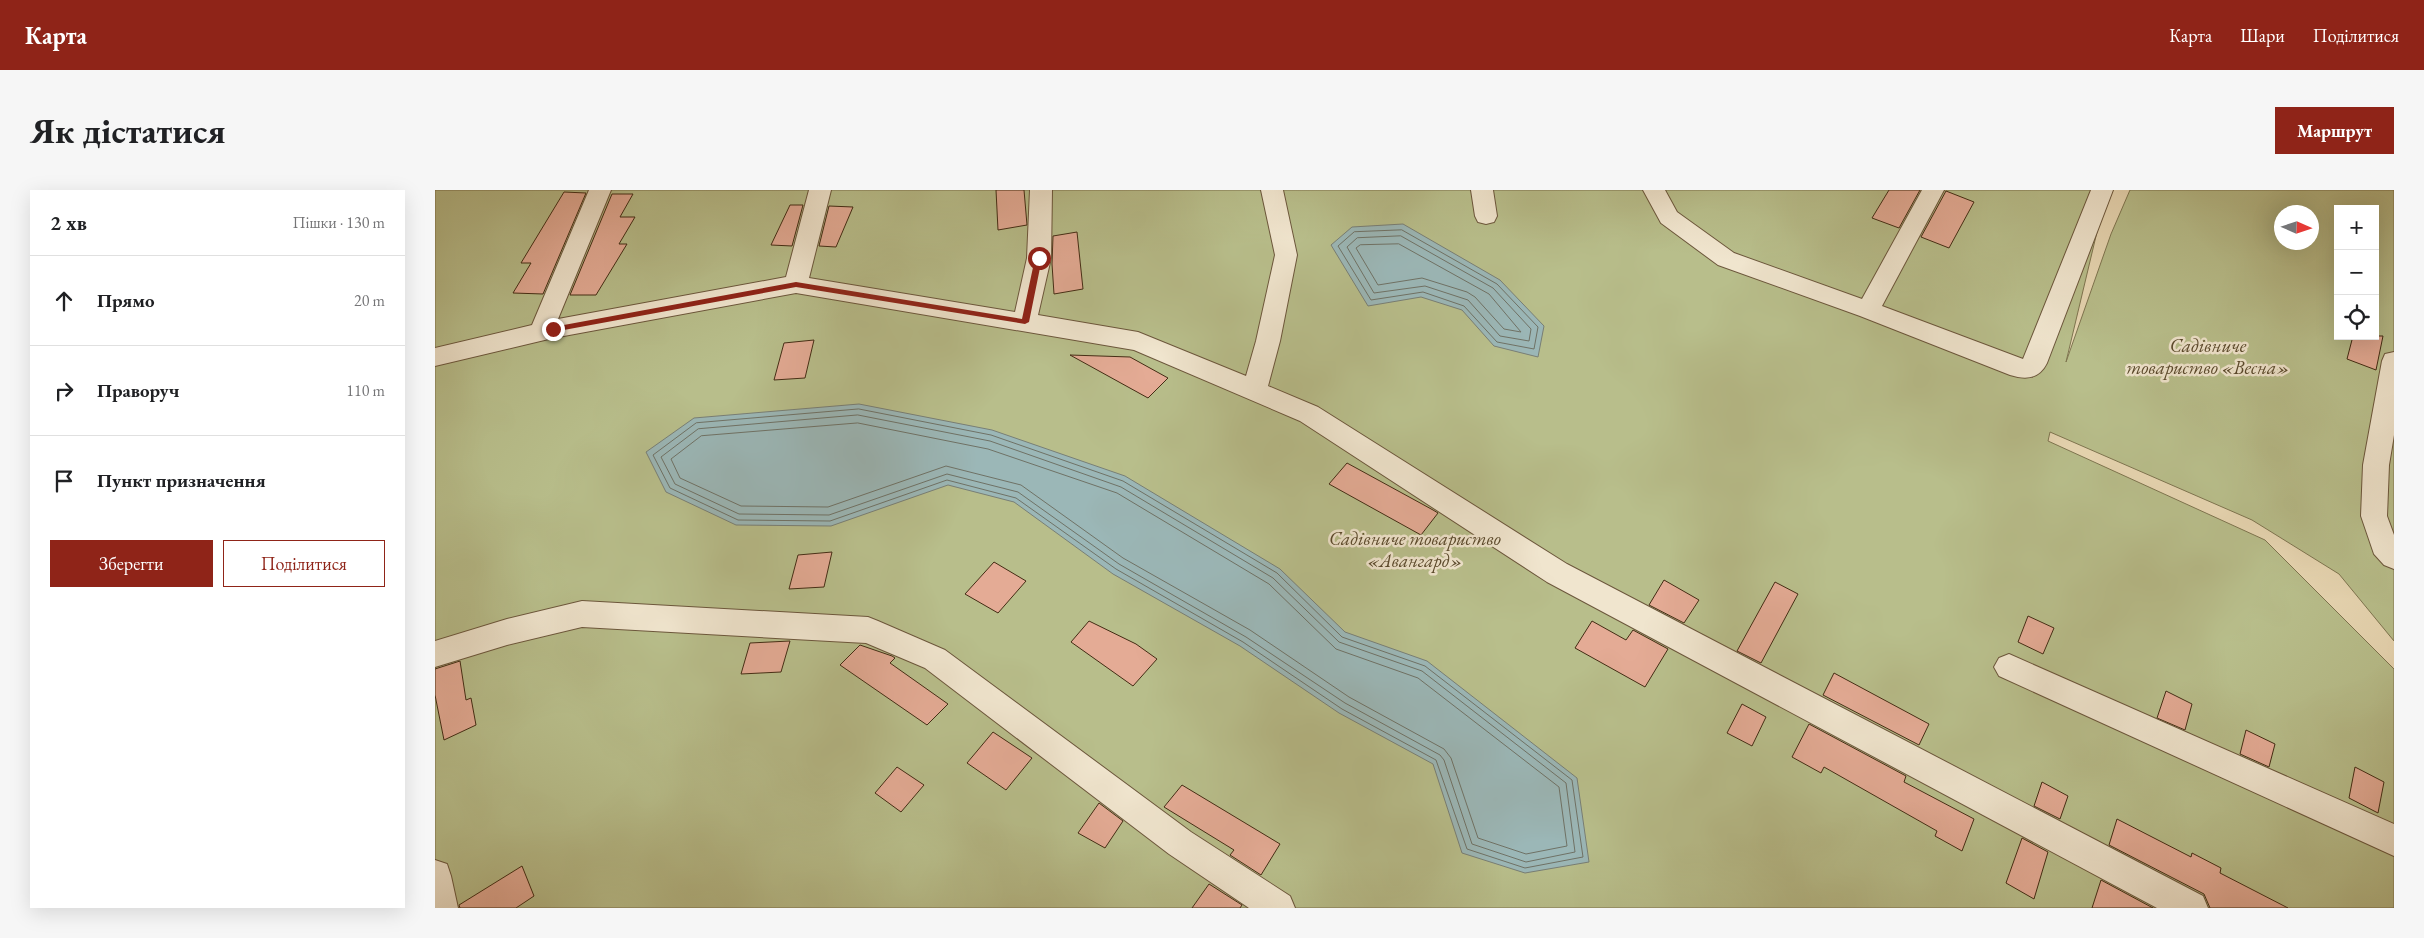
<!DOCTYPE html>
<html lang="uk">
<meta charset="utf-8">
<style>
body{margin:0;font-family:"EB Garamond",serif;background:#f6f6f6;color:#202124}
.controls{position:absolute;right:15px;top:15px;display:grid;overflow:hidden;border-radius:0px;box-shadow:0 5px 20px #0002}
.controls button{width:45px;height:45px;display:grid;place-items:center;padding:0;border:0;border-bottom:1px solid #e0e0e0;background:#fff;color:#202124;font:25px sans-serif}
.compass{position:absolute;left:1839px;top:15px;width:45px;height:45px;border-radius:50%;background:#fff;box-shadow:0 5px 20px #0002;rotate:93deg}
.stop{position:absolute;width:15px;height:15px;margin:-11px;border:4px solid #8f2418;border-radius:50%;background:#fff}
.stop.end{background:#8f2418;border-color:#fff;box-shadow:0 1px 5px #0008}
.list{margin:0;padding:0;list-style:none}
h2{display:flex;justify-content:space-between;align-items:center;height:65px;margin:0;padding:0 20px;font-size:21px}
h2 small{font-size:16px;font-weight:400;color:#757577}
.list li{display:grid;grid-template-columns:32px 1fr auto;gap:15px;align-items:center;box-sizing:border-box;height:90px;padding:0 20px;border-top:1px solid #e0e0e0}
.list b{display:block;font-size:19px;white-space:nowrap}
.list em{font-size:16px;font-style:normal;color:#757577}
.actions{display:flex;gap:10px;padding:15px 20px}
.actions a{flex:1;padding:11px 0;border:1px solid #8f2418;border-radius:0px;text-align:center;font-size:18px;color:#8f2418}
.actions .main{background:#8f2418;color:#fff}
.icon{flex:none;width:28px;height:28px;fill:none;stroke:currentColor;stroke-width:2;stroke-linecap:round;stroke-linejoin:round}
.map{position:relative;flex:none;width:1959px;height:718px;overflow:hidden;border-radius:0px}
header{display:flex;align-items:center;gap:30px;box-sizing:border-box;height:70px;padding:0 25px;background:#8f2418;color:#fff}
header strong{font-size:24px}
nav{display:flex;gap:28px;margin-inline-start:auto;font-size:18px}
.intro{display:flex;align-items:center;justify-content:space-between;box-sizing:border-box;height:120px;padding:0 30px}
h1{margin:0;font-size:35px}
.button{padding:12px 22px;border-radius:0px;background:#8f2418;color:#fff;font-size:18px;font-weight:700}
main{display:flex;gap:30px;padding:0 30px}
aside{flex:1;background:#fff;border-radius:0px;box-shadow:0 5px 20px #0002}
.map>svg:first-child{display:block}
</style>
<header>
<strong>Карта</strong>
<nav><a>Карта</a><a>Шари</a><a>Поділитися</a></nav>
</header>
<div class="intro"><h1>Як дістатися</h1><a class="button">Маршрут</a></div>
<main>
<aside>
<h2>2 хв<small>Пішки · 130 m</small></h2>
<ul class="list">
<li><svg class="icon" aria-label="ahead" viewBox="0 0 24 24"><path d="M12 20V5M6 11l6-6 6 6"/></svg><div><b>Прямо</b></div><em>20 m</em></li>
<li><svg class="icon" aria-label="right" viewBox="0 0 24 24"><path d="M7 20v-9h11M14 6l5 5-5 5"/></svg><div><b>Праворуч</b></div><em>110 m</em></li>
<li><svg class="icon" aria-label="arrive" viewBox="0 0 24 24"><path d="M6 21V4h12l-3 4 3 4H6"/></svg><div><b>Пункт призначення</b></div></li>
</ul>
<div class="actions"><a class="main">Зберегти</a><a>Поділитися</a></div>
</aside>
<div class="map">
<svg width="1959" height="718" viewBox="0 0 1959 718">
<rect width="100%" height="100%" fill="#e8d7b3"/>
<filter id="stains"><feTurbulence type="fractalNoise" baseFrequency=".004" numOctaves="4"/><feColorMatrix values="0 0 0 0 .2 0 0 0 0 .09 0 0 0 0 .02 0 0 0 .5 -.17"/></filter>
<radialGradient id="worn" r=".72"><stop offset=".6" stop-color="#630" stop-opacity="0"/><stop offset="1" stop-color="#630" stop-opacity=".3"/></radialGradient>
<path fill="#b8be8b" stroke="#7e7550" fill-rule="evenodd" d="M0 0H1672L1631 172 1676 44 1695 0H1959V451L1904 384 1817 330 1615 242 1613 251 1830 350 1959 479V718H0ZM1903 19H1940V146H1903ZM1846 22H1876V52H1846Z"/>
<path fill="#9bb7b7" stroke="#787f76" d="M968 34 1065 90 1109 136 1103 167 1059 156 1027 120 986 107 933 116 896 55 917 37Z
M424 214 557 240 690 286 845 379 910 442 992 471 1142 588 1154 672 1090 683 1027 663 998 574 904 523 805 456 678 384 579 312 513 295 396 336 301 335 231 302 211 262 259 228Z"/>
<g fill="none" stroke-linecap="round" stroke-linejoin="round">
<path stroke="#6f7266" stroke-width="1" d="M967 40 1062 94 1103 137 1099 159 1062 152 1029 116 988 102 936 110 903 56 919 42Z
M966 46 1058 98 1096 139 1094 151 1065 146 1033 110 990 96 939 103 912 57 922 48Z
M964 54 1054 104 1086 142 1069 139 1040 107 1032 102 987 88 943 95 921 58 925 55Z
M424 219 556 245 688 291 842 383 907 447 990 476 1137 590 1148 667 1090 678 1032 659 1001 570 907 519 808 452 681 379 581 308 512 290 395 331 303 330 235 298 218 265 261 233Z
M423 225 555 251 686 297 838 388 904 452 987 481 1131 593 1140 662 1091 672 1037 654 1009 570 1005 565 910 513 811 447 684 374 583 302 512 284 394 325 304 324 240 294 226 267 263 239Z
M423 233 553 259 682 303 834 394 901 459 983 488 1124 597 1132 656 1091 664 1043 648 1016 568 1009 559 914 507 815 440 688 368 586 295 511 276 393 317 306 316 245 288 236 269 266 246Z"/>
</g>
<path fill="#e4ab95" stroke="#432c14" d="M561 0H589L592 35 563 40Z
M1454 0H1485L1464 38 1437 28Z
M1511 1 1539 12 1514 58 1486 47Z
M129 2 151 3 108 104 78 103 96 73H86Z
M177 4H198L185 27H200L184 54H192L161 105H135Z
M355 15H368L357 56 336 55Z
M394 16 418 17 401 57 384 56Z
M642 42 648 99 619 104 617 74 618 46Z
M1918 146H1948L1941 180 1912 169Z
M379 150 370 188 339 190 349 153Z
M635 165 695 167 733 188 713 208Z
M912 273 998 320 1003 323 986 345 894 294Z
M397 362 389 397 354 399 363 365Z
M559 372 591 391 563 423 530 404Z
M1229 390 1264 410 1249 433 1214 415Z
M1340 392 1363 404 1326 473 1302 461Z
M1593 426 1619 438 1608 464 1583 452Z
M654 431 701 454 722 469 698 496 636 452Z
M1157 431 1191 450 1198 440 1233 459 1210 497 1140 458Z
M355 451 346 482 306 484 315 453Z
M425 455 457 466 460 468 455 473 513 514 492 535 405 475Z
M25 471 31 510 36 508 41 535 9 550 0 505V479Z
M1399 483 1494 534 1484 555 1388 505Z
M1731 501 1757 514 1750 540 1722 528Z
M1307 514 1331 527 1317 556 1292 543Z
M1374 534 1471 586 1469 592 1539 629 1527 661 1500 646 1502 641 1389 577 1386 583 1357 567Z
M1811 540 1840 554 1834 577 1805 564Z
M558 542 597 568 571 600 532 573Z
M462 577 489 595 466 622 440 603Z
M1920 577 1949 592 1943 623 1914 608Z
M1607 592 1633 606 1625 629 1599 616Z
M747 595 845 654 826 685 795 665 799 660 729 617Z
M664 613 688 631 670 658 643 643Z
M1682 629 1756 667 1757 663 1786 678 1785 683 1853 718H1775L1769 704 1674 655Z
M1587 648 1613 662 1599 709 1571 693Z
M87 676 99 706 81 718H25L24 715Z
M1666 690 1718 718H1657Z
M774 694 807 715 805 718H757Z"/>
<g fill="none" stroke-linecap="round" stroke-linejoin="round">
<defs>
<path id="minor" d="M154 0H176L123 129 351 87 374 0H396L374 88 580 122 592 68 595 0H617L616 68 603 125 703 142 811 186 821 151 840 65 826 0H848L862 65 845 151 833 196 883 217 1132 374 1768 706 1773 718H1722L1112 392 865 231 699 160 361 103 118 148 0 176V158L97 135Z
M1036 0H1058L1062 26 1059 32 1051 34 1043 32 1040 26Z
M1208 0H1230L1242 22 1299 63 1427 109 1487 0H1509L1447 116 1588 169 1656 0H1678L1612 173C1604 189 1591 190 1575 185L1425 126 1283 75 1226 33Z
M1959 162V245L1954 275 1952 326 1959 345V379L1949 375 1939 364 1926 326 1928 275 1947 171 1950 164Z
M147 411 433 427 443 431 510 460 756 642 855 706 860 718H814L734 664 490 478 431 453 147 437 72 455 0 477V451L72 429Z
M1574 464 1959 634V666L1564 486 1559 477 1564 468Z
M0 670 12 674 16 686 23 718H0Z"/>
</defs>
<use href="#minor" stroke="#6c573c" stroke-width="2"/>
<use href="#minor" fill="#f0e5ce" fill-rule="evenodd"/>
</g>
<path fill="#8f2418" d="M604 65 607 68 594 132 590 134 361 97 118 142 115 139 118 137 361 92 587 129 600 68Z"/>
<g text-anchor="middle" stroke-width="5" stroke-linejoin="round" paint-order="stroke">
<g font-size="19" font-style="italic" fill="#5a492c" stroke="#f0e5ce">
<text x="1773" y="162">Садівниче<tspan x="1773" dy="22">товариство «Весна»</tspan></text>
<text x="980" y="355">Садівниче товариство<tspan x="980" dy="22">«Авангард»</tspan></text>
</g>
</g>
<rect width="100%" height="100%" filter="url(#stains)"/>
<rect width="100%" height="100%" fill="url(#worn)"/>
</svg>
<div class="controls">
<button>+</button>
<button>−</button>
<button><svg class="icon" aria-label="locate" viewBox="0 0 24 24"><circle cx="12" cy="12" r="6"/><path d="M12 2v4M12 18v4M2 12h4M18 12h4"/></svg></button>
</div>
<svg class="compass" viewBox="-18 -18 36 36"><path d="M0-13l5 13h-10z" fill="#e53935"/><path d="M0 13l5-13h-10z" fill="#757577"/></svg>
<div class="stop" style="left:604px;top:68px"></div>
<div class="stop end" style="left:118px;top:139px"></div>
</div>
</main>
